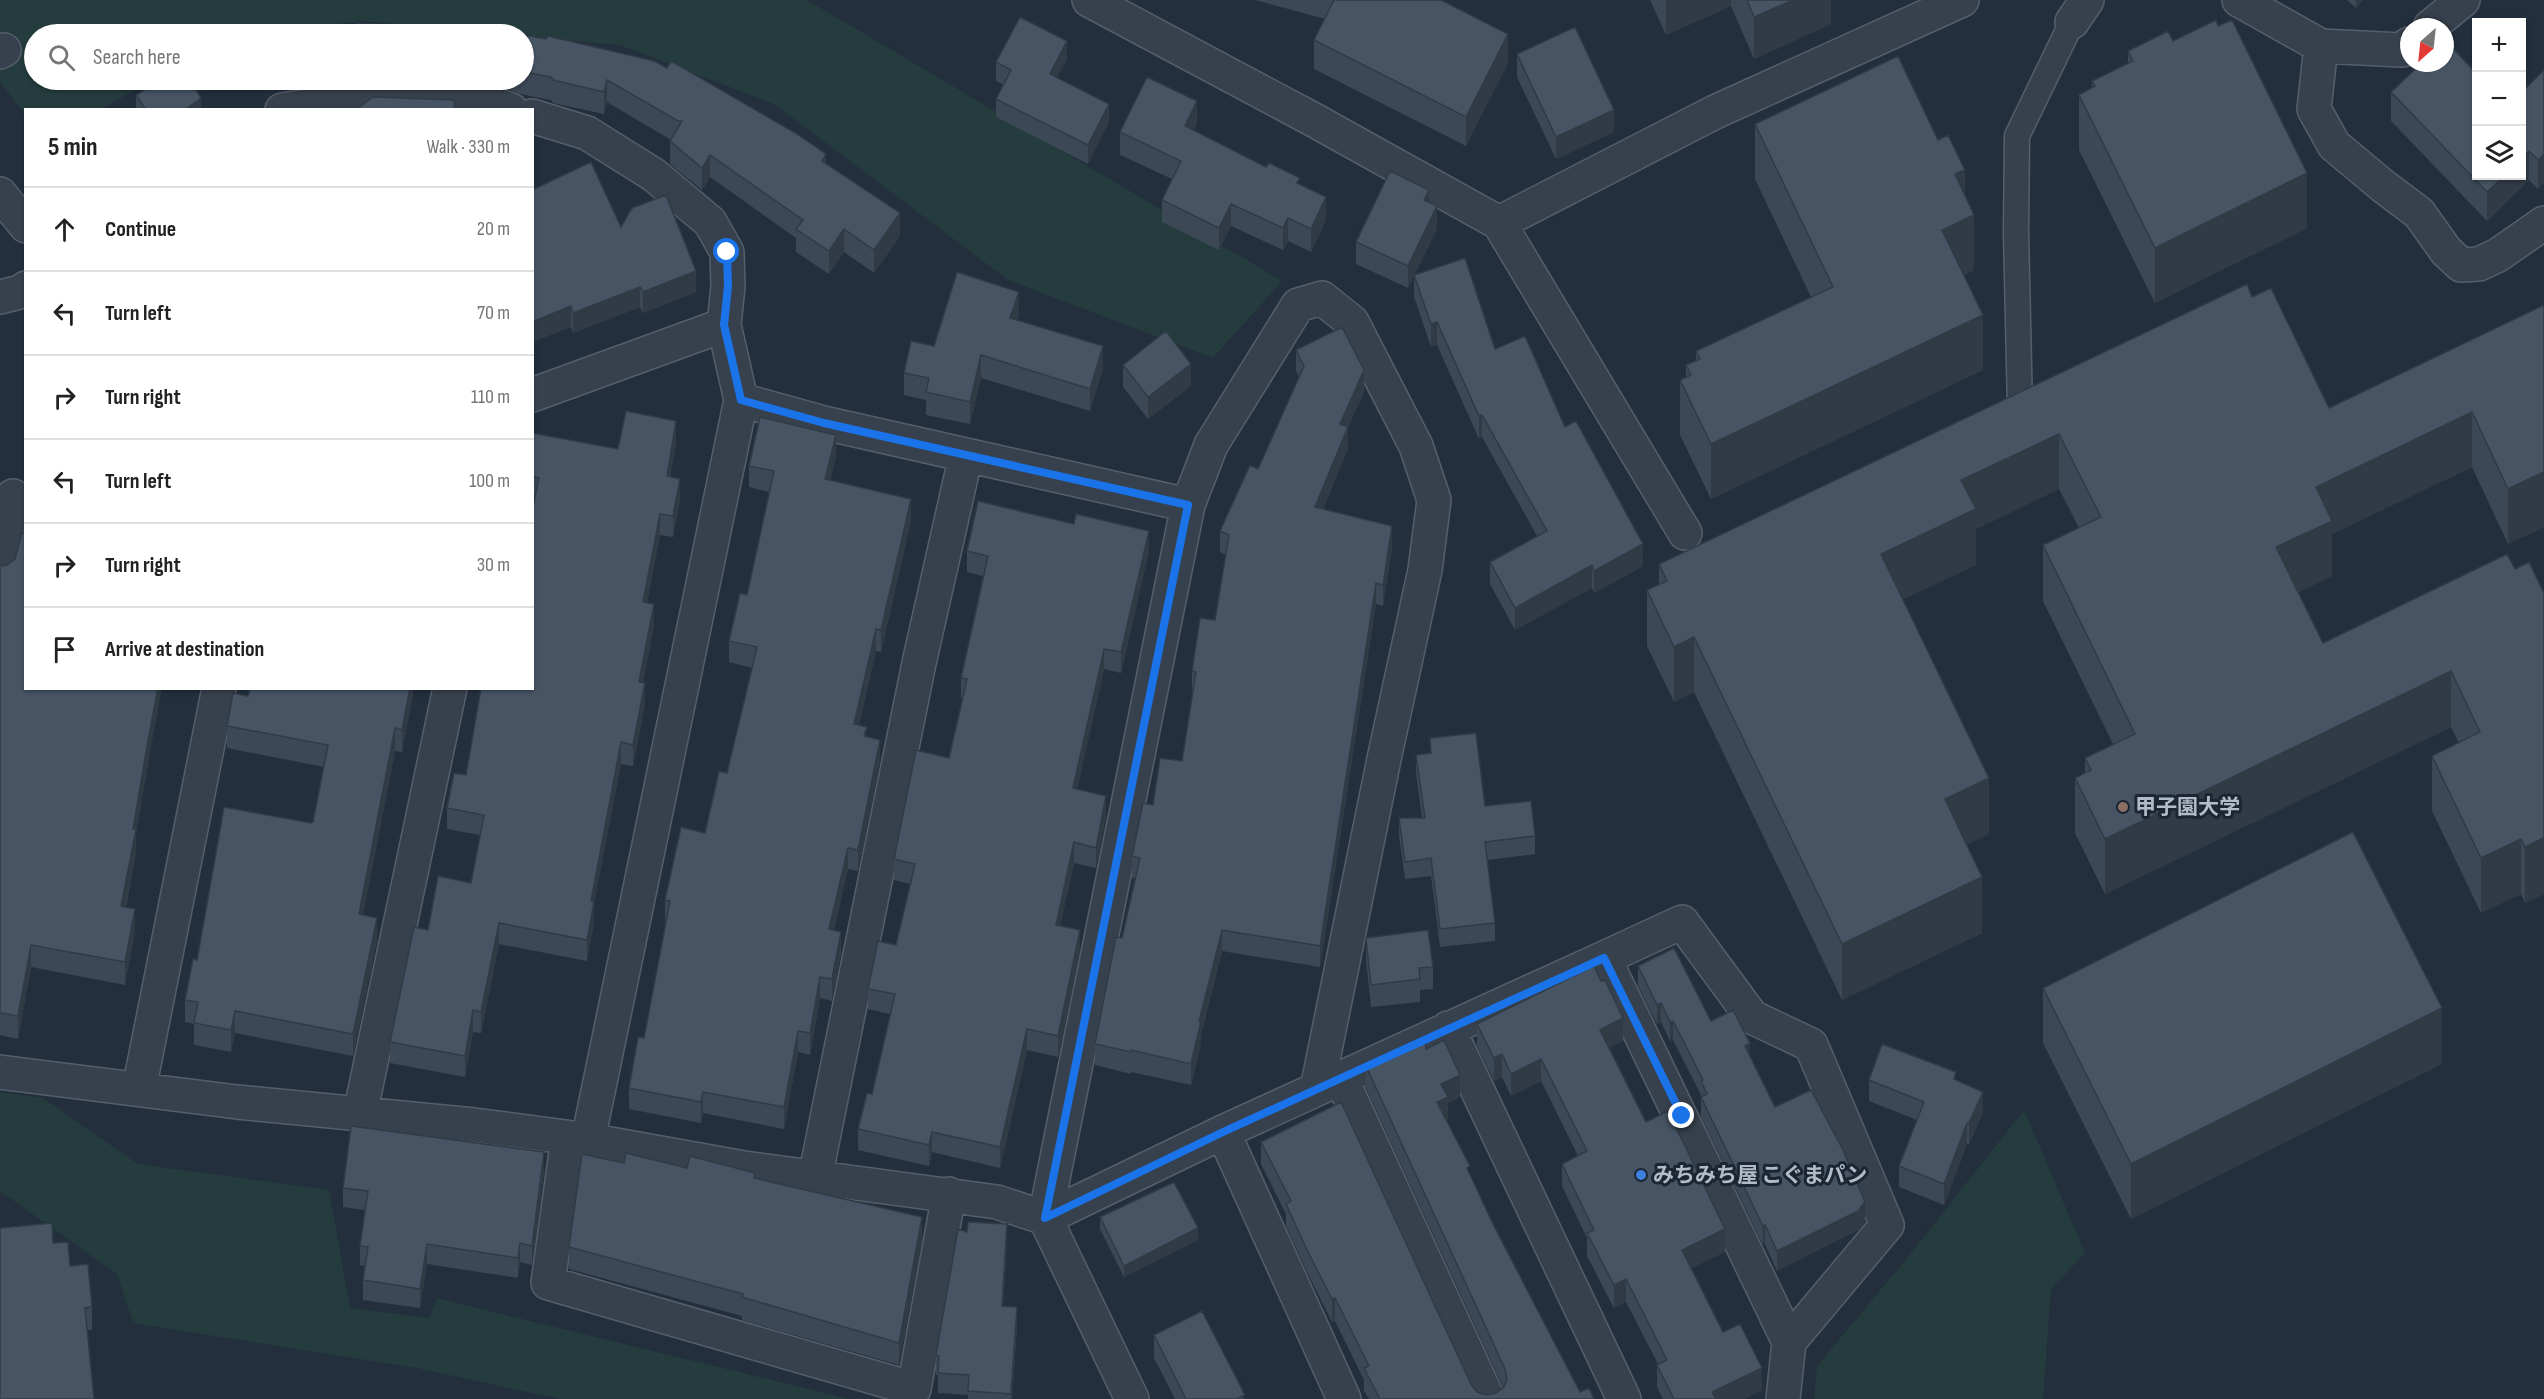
<!DOCTYPE html>
<meta charset="utf-8">
<style>
body{margin:0;font-family:"Sofia Sans Condensed","Noto Sans JP",sans-serif;background:#f2f2f2;color:#222}
.controls{position:absolute;right:18px;top:18px;display:grid;overflow:hidden;border-radius:0px;box-shadow:0 2px 4px #0004}
.controls button{width:54px;height:54px;display:grid;place-items:center;padding:0;border:0;border-bottom:2px solid #e0e0e0;background:#fff;color:#222;font:30px sans-serif}
.compass{position:absolute;left:2400px;top:18px;width:54px;height:54px;border-radius:50%;background:#fff;box-shadow:0 2px 4px #0004;rotate:207deg}
.stop{position:absolute;width:18px;height:18px;margin:-14px;border:4px solid #1a73e8;border-radius:50%;background:#fff}
.stop.end{background:#1a73e8;border-color:#fff;box-shadow:0 2px 6px #0008}
.list{margin:0;padding:0;list-style:none}
h2{display:flex;justify-content:space-between;align-items:center;height:78px;margin:0;padding:0 24px;font-size:26px}
h2 small{font-size:20px;font-weight:400;color:#767676}
.list li{display:grid;grid-template-columns:39px 1fr auto;gap:18px;align-items:center;box-sizing:border-box;height:84px;padding:0 24px;border-top:2px solid #e0e0e0}
.list b{display:block;font-size:22px;white-space:nowrap}
.list em{font-size:20px;font-style:normal;color:#767676}
.icon{flex:none;width:33px;height:33px;fill:none;stroke:currentColor;stroke-width:2;stroke-linecap:round;stroke-linejoin:round}
.map{position:relative;flex:none;width:2544px;height:1399px;overflow:hidden}
.search{position:absolute;background:#fff;box-shadow:0 2px 4px #0004;left:24px;top:24px;width:510px;height:66px;display:flex;align-items:center;gap:15px;box-sizing:border-box;padding:0 21px;border-radius:33px;color:#767676;font-size:22px}
.panel{position:absolute;background:#fff;box-shadow:0 2px 4px #0004;left:24px;top:108px;width:510px;height:582px;border-radius:0px}
.map>svg:first-child{display:block}
</style>
<div class="map">
<svg width="2544" height="1399" viewBox="0 0 2544 1399">
<rect width="100%" height="100%" fill="#232f3d"/>
<path fill="#253c3e" d="M0 0H807L1282 281 1213 358 1008 280 774 104 620 45 360 21 282 34H34V80H153L101 109 26 110 25 114 0 82Z
M0 1092 43 1098 138 1164 329 1190 350 1308 429 1318 437 1298 849 1399H560L417 1368 133 1323 117 1274 0 1191Z
M2024 1110 2085 1253 2051 1289 2043 1399H1814L1817 1366 1912 1252Z"/>
<g fill="none" stroke-linecap="round" stroke-linejoin="round">
<defs>
<path id="service" d="M2020 409 2016 232 2017 136 2072 22"/>
<path id="minor" d="M1089 0 1314 120 1499 223 1715 112 1962 0
M2239 0 2321 46 2402 50 2409 44
M2072 22 2087 0
M2430 27 2463 0
M2321 46 2314 109 2334 145 2383 186 2419 213 2446 251 2461 265 2479 264 2498 255 2544 223
M0 52 4 50
M282 110 358 98 495 104 511 110
M532 116 587 133 654 175 710 222 727 252 728 286 724 325 741 400 588 1140
M0 194 26 226
M1499 223 1685 533
M0 297 20 292 26 288
M532 395 724 325
M741 400 824 423 1188 505
M0 570 13 496
M1604 958 1682 922 1752 1017 1811 1045 1887 1225 1789 1342
M1448 1028 1624 1399
M0 1072 237 1102 474 1125 588 1140 744 1168 997 1202 1045 1218 1223 1132 1604 958 1789 1342 1783 1399
M1341 1078 1488 1399
M139 1089 219 688
M360 1114 450 688
M1223 1132 1344 1399
M568 1138 548 1283 914 1389 949 1194
M815 1178 919 663 966 455
M1132 1399 1045 1218 1188 505 1211 445 1298 305 1322 298 1352 322 1416 446 1434 500 1425 570 1384 759 1317 1089"/>
</defs>
<use href="#service" stroke="#555f6b" stroke-width="27"/>
<use href="#minor" stroke="#555f6b" stroke-width="36"/>
<use href="#service" stroke="#37414d" stroke-width="24"/>
<use href="#minor" stroke="#37414d" stroke-width="33"/>
</g>
<path fill="#3c4856" d="M1255 0H1441L1508 63 1466 146 1314 69V40L1325 19Z
M1650 0H1831V24L1754 59 1731 6 1666 35Z
M2347 0H2363L2356 8Z
M460 24 520 34H460Z
M524 35 826 164 900 236 874 273 844 252 829 274 796 252V238L710 177 702 190 670 164V141L671 140 607 102 604 114 553 103 551 100 520 94 501 86 479 85 477 80H524Z
M2173 41 2307 228 2155 303 2079 150V95L2092 88V81L2128 63V51Z
M1517 54 1614 132 1556 159 1517 77Z
M1067 59 1057 77 1109 122 1088 164 996 117V99L1004 85 996 81V62Z
M2544 70 2538 189 2529 180 2487 221 2391 121V92L2476 176Z
M375 80H450V83Z
M136 95 201 110H136Z
M1197 123 1193 131 1300 185 1326 220 1311 252 1288 241 1283 250 1231 226 1219 250 1162 222V200L1172 179 1120 155V132Z
M1755 124 1965 196 1974 270 1964 275 1983 370 1711 499 1680 435V380L1686 377V365L1696 361V351L1811 297 1755 179Z
M532 190 621 227 696 292 643 313 640 307 573 333 571 327 532 342Z
M1429 202 1437 229 1408 288 1356 264V242Z
M1414 275 1495 349 1565 427 1643 566 1594 593 1592 588 1515 630 1490 584V562L1537 536 1482 437 1479 439 1437 345 1431 347 1414 297Z
M2252 297 2329 408 2544 305V527L2508 544 2472 467 2332 534V576L2298 592 2323 643 2515 569 2544 593V894L2525 903 2521 894 2481 913 2432 811V756L2459 743 2451 727 2105 894 2075 833V778L2085 773V758L2113 744 2043 601V545L2079 528 2059 489 1976 529V565L1903 599 1989 834 1967 844 1982 933 1842 1000 1694 692 1674 702 1647 646V590L1659 585V564Z
M1019 314 1017 320 1103 368 1090 411 981 378 970 424 926 415V400L904 395V373L934 346Z
M1296 350 1364 392 1348 427V449L1323 509 1392 548 1383 606 1376 604 1320 967 1222 951 1201 1035V1043L1191 1085 1131 1072V1074L1095 1065V1044L1122 938 1135 878H1132V856L1153 805 1182 761 1193 693H1192V671L1215 620 1226 555 1220 552V531L1258 469 1299 377 1296 371Z
M1123 365 1191 386 1148 419 1123 387Z
M532 433 618 449 676 442 670 477 680 500 673 537 660 535 647 603 654 625 643 683 645 704 633 766 621 764 594 903V923L587 961 499 944 481 1033 473 1032 465 1077 390 1063V1042L428 930 471 883 480 835 447 829V808L466 775 532 688 535 498H532Z
M836 456 830 480 911 521 881 652 876 651 859 725 867 737 880 761 858 871 848 869 834 930 841 953 832 1001 820 998 810 1055 798 1052 784 1129 703 1113 701 1123 629 1109V1088L644 1038 666 921H665V900L705 833 727 773 752 668 729 662V641L747 595 769 492 749 487V466Z
M967 551H1149L1121 673 1104 669 1077 789 1106 816 1096 868 1074 863 1060 926 1080 950 1058 1057 1027 1050 1000 1168 932 1152 929 1166 858 1150V1129L872 1094 890 1014 868 1009V989L896 945 910 884 894 880V859L949 758 963 699 961 698V678L983 576 967 572Z
M0 566 149 758 136 832V852L126 907 135 931 125 985 31 967 18 1039 0 1035Z
M414 688 402 752 395 751 363 915 377 940 353 1056 235 1033 231 1052 194 1045V1024L185 1022V1000L197 960 313 822 324 767 227 748V726L248 696Z
M1430 738 1485 806 1535 836V854L1487 860 1495 923V941L1440 947 1431 876 1405 879 1399 836V818H1422L1416 773V755L1430 753Z
M1366 938 1433 967V989L1420 990V1002L1371 1007 1366 960Z
M1638 966 1711 1021 1750 1056 1775 1107 1865 1222 1858 1230 1777 1271 1765 1244 1763 1245 1701 1117V1095L1673 1040 1670 1041 1661 1022 1657 1024 1638 986Z
M2043 988 2442 1064 2131 1219 2043 1043Z
M1477 1024 1623 1041 1609 1047 1646 1122 1725 1252 1691 1268 1723 1332 1762 1390 1744 1399H1663L1657 1387V1365L1658 1364 1626 1302 1614 1308 1587 1256V1238L1562 1186V1164L1578 1156 1541 1081 1511 1096 1502 1077 1494 1081 1477 1046Z
M1426 1049 1460 1097 1448 1103V1119L1446 1120 1470 1175 1493 1224 1580 1392 1594 1399H1369L1364 1391V1380L1335 1321 1332 1322 1308 1274 1286 1226V1214L1261 1164V1142L1477 1392 1486 1395 1496 1393 1503 1387 1366 1088V1066Z
M1869 1080H1956L1983 1113 1969 1144H1967L1944 1205 1899 1187V1166L1917 1120 1869 1101Z
M624 1163 687 1168 755 1178 922 1240 899 1365 742 1320V1316L569 1269V1247Z
M544 1172 532 1265 520 1262 518 1278 427 1264 420 1308 363 1300V1280L365 1266 360 1265V1246L365 1210 343 1207V1188Z
M1100 1217 1198 1240 1124 1277 1100 1229Z
M53 1243 70 1266 92 1307V1330H87Z
M1007 1244 1003 1306 1017 1326 1012 1399H968V1395L938 1393V1375H936V1355Z
M1154 1335 1245 1399H1175L1154 1358Z"/>
<path fill="#313b46" d="M1666 0H1731V6L1666 35Z
M1793 0H1831V24L1754 59V17Z
M2356 0H2363L2356 8Z
M1508 34V63L1466 146V117Z
M1067 41V59L1050 92V74Z
M607 80V102L604 114V92Z
M201 98V110H185Z
M1197 101V123L1185 149V126Z
M1109 104V122L1088 164V145Z
M1614 110V132L1556 159V137Z
M2529 151V180L2487 221V192L2504 176H2522V159Z
M826 154V177L822 161Z
M2544 154V183L2538 189V160Z
M710 155V177L702 190V168Z
M1965 170V219L1974 215V270L1942 285V230L1955 174Z
M2307 173V228L2155 303V248Z
M1429 190V212L1424 200Z
M1326 197V220L1311 252V229Z
M1231 204V226L1219 250V228Z
M1437 206V229L1408 288V266Z
M900 213V236L874 273V250Z
M1288 218V241L1283 250V228Z
M844 229V252L829 274V251Z
M696 271V292L643 313V292Z
M640 287V307L573 333V313Z
M1019 292V314L1010 340V318Z
M571 306V327L532 342V322Z
M1983 315V370L1711 499V444Z
M1437 322V345L1431 347V324Z
M1103 346V368L1090 411V389Z
M981 355V378L970 424V402Z
M1191 364V386L1148 419V397Z
M1364 370V392L1340 445V424Z
M2472 412V467L2332 534V576L2276 603V547L2316 487Z
M1482 415V437L1479 439V416Z
M676 421V442L667 497V476Z
M1348 427V449L1315 528V507Z
M2059 434V489L1976 529V565L1881 610V554L1961 480Z
M836 435V456L825 501V479Z
M2544 472V527L2508 544V489Z
M680 479V500L673 537V516Z
M911 499V521L881 652V630Z
M660 514V535L643 623V602Z
M1392 526V548L1383 606V585Z
M1149 531V551L1121 673V652Z
M1643 544V566L1594 593V571Z
M1592 565V588L1515 630V608Z
M1376 583V604L1320 967V946Z
M654 604V625L639 703V682Z
M876 629V651L854 745V724Z
M1694 637V692L1674 702V647Z
M1104 649V669L1073 809V788Z
M2451 671V727L2105 894V839Z
M645 683V704L633 766V745Z
M158 688H162L149 758 136 832V852L121 929V906L133 829 149 735Z
M410 688H414L402 752V730Z
M395 728V751L359 937V914Z
M880 740V761L858 871V850Z
M621 742V764L594 903V923L587 961V940L591 901Z
M1989 778V834L1945 855V799Z
M1106 796V816L1096 868V848Z
M2544 838V894L2525 903V847Z
M2521 839V894L2481 913V858Z
M1074 842V863L1056 945V925Z
M848 848V869L829 950V929Z
M1982 877V933L1842 1000V944Z
M135 909V931L125 985V962Z
M377 918V940L353 1056V1034Z
M499 923V944L481 1033V1012Z
M1080 930V950L1058 1057V1036Z
M1222 930V951L1201 1035V1043L1191 1085V1064L1199 1021Z
M841 932V953L832 1001V979Z
M31 945V967L18 1039V1016Z
M820 977V998L810 1055V1033Z
M1661 1003V1022L1657 1024V1005Z
M2442 1008V1064L2131 1219V1164Z
M473 1010V1032L465 1077V1056Z
M235 1011V1033L231 1052V1030Z
M1623 1018V1041L1600 1052V1030Z
M1673 1021V1040L1670 1041V1022Z
M1027 1029V1050L1000 1168V1147Z
M798 1031V1052L784 1129V1107Z
M1750 1043V1063L1745 1046Z
M1502 1054V1077L1494 1081V1058Z
M1541 1059V1081L1511 1096V1074Z
M1460 1075V1097L1448 1103V1119L1437 1125V1102L1441 1084Z
M703 1092V1113L701 1123V1102Z
M1983 1092V1113L1969 1144V1123Z
M1967 1123V1144L1944 1205V1184Z
M932 1132V1152L929 1166V1145Z
M544 1152V1172L532 1265V1246Z
M1865 1202V1222L1858 1230 1777 1271V1251Z
M922 1217V1240L899 1365V1343Z
M1007 1224V1244L1002 1325V1306Z
M1765 1225V1244L1763 1245V1226Z
M1198 1228V1240L1124 1277V1266Z
M1725 1229V1252L1682 1273V1250Z
M520 1243V1262L518 1278V1258Z
M427 1244V1264L420 1308V1289Z
M1626 1279V1302L1614 1308V1285Z
M1335 1298V1321L1332 1322V1299Z
M1017 1307V1326L1012 1399H1011Z
M1762 1368V1390L1744 1399H1712V1392Z"/>
<path fill="#465464" stroke="#313b46" stroke-width="1.5" d="M1334 0H1441L1508 34 1466 117 1314 40Z
M1747 0H1793L1754 17Z
M1020 17 1067 41 1050 74 1109 104 1088 145 996 99 1011 70 996 62Z
M2216 20 2218 26 2232 20 2307 173 2155 248 2079 95 2095 86 2092 81 2133 61 2128 51 2168 31 2173 41Z
M355 23 447 28V34H354Z
M460 24 520 34H465Z
M1575 27 1614 110 1556 137 1517 54Z
M524 35 546 39 548 36 654 61 667 68 671 61 797 134 826 154 822 161 900 213 874 250 844 229 829 251 796 229 803 220 710 155 702 168 670 141 682 121H678L607 80 604 92 553 80 551 77 524 72Z
M2445 40 2476 73V176H2504L2487 192 2391 92 2422 63H2445Z
M1898 56 1938 140 1948 135 1965 170 1955 174 1974 215 1942 230 1983 315 1711 444 1680 380 1691 375 1686 365 1700 359 1696 351 1833 287 1755 124Z
M2544 70V154L2538 160 2529 151 2522 159V92Z
M1147 77 1197 101 1185 126 1266 167 1269 163 1300 178 1297 183 1326 197 1311 229 1288 218 1283 228 1231 204 1219 228 1162 200 1181 161 1120 132Z
M159 80H190L201 98 185 110H146L136 95Z
M373 97 454 100 455 110H356Z
M591 162 621 227 632 208 666 195 696 271 643 292 640 287 573 313 571 306 532 322V190Z
M1390 171 1429 190 1424 200 1437 206 1408 266 1356 242Z
M1465 258 1495 349 1525 336 1565 427 1576 421 1643 544 1594 571 1592 565 1515 608 1490 562 1547 531 1482 415 1479 416 1437 322 1431 324 1414 275Z
M957 272 1019 292 1010 318 1103 346 1090 389 981 355 970 402 926 392 929 378 904 373 911 341 934 346Z
M2247 284 2252 297 2271 288 2329 408 2544 305V472L2508 489 2472 412 2316 487 2332 521 2276 547 2323 643 2507 554 2515 569 2529 562 2544 593V838L2525 847 2521 839 2481 858 2432 756 2480 732 2451 671 2105 839 2075 778 2091 770 2085 758 2135 734 2043 545 2101 517 2059 434 1961 480 1976 509 1881 554 1989 778 1945 799 1982 877 1842 944 1694 637 1674 647 1647 590 1667 581 1659 564Z
M1342 327 1364 370 1340 424 1348 427 1315 507 1392 526 1383 585 1376 583 1320 946 1222 930 1199 1021H1201L1191 1064 1131 1050V1052L1095 1044 1116 937 1122 938 1140 858 1132 856 1143 803 1153 805 1160 758 1182 761 1196 672 1192 671 1200 618 1215 620 1229 535 1220 531 1250 465 1258 469 1304 366 1296 350Z
M1166 331 1191 364 1148 397 1123 365Z
M626 411 676 421 667 476 680 479 673 516 660 514 643 602 654 604 639 682 645 683 633 745 621 742 591 901 594 902 587 940 499 923 481 1012 473 1010 465 1056 390 1042 414 927 428 930 438 876 471 883 484 815 447 808 454 773 466 775 481 688H532V511L539 478 532 476V433L618 449Z
M760 417 836 435 825 479 911 499 881 630 876 629 854 724 867 727 864 736 880 740 858 850 848 848 829 929 841 932 832 979 820 977 810 1033 798 1031 784 1107 703 1092 701 1102 629 1088 638 1037 644 1038 670 901 665 900 681 827 705 833 719 771 727 773 757 647 729 641 740 593 747 595 774 471 749 466Z
M978 501 1074 524 1076 514 1149 531 1121 652 1104 649 1073 788 1106 796 1096 848 1074 842 1056 925 1080 930 1058 1036 1027 1029 1000 1147 932 1132 929 1145 858 1129 867 1093 872 1094 895 994 868 989 878 941 896 945 915 864 894 859 916 750 949 758 967 679 961 678 988 556 967 551Z
M22 533H26V688H158L149 735 133 829 136 830 121 906 135 909 125 962 31 945 18 1016 0 1013V566L7 565 15 559Z
M250 688H410L402 730 395 728 359 914 377 918 353 1034 235 1011 231 1030 194 1023 198 1002 185 1000 193 959 197 960 224 807 311 823 313 822 328 745 227 726 233 693 248 696Z
M1476 733 1485 806 1531 801 1535 836 1485 842 1495 923 1440 929 1431 858 1405 862 1399 818H1425L1416 755 1431 753 1430 738Z
M2353 832 2442 1008 2131 1164 2043 988Z
M1428 930 1433 967 1419 968 1420 979 1371 985 1366 938Z
M1674 948 1711 1021 1733 1010 1750 1043 1745 1046 1775 1107 1811 1090 1843 1150 1865 1202 1858 1211 1777 1251 1765 1225 1763 1226 1701 1097 1707 1094 1701 1081 1703 1080 1673 1021 1670 1022 1661 1003 1657 1005 1638 966Z
M1594 966 1601 981 1605 980 1623 1018 1600 1030 1646 1122 1668 1111 1725 1229 1682 1250 1723 1332 1740 1324 1762 1368 1712 1392 1716 1399H1674L1657 1365 1667 1360 1626 1279 1614 1285 1587 1233 1594 1230 1562 1164 1587 1151 1541 1059 1511 1074 1502 1054 1494 1058 1477 1024Z
M1425 1038 1426 1049 1444 1040 1460 1075 1441 1084 1448 1097 1437 1102 1470 1166 1467 1168 1493 1224 1580 1392 1589 1388 1594 1399H1380L1364 1368 1369 1366 1335 1298 1332 1299 1308 1252 1286 1204 1291 1201 1261 1142 1341 1102 1471 1384 1477 1392 1486 1395 1496 1393 1504 1387 1507 1379 1505 1369 1366 1066Z
M1882 1044 1956 1072 1954 1079 1983 1092 1969 1123H1967L1944 1184 1899 1166 1924 1102 1869 1080Z
M351 1126 544 1152 532 1246 520 1243 518 1258 427 1244 420 1289 363 1280 368 1247 360 1246 368 1191 343 1188Z
M626 1153 687 1168 690 1156 755 1173 754 1178 922 1217 899 1343 742 1297 743 1294 569 1247 582 1154 624 1163Z
M1174 1182 1198 1228 1124 1266 1100 1217Z
M968 1222 1007 1224 1002 1306 1017 1307 1011 1394 968 1391 969 1375 938 1373 939 1356 936 1355 958 1229 967 1232Z
M52 1223 53 1243 68 1242 70 1266 88 1264 92 1307 85 1308 94 1399H0V1228Z
M1202 1311 1245 1395 1237 1399H1186L1154 1335Z"/>
<g fill="none" stroke-linecap="round" stroke-linejoin="round">
<path stroke="#1a73e8" stroke-width="8" d="M727 252 728 286 724 325 741 400 824 423 1188 505 1045 1218 1223 1132 1604 958 1682 1116"/>
</g>
<circle fill="#8d6e63" stroke="#1c2632" stroke-width="2" cx="2123" cy="807" r="6"/>
<circle fill="#3f7fe0" stroke="#1c2632" stroke-width="2" cx="1641" cy="1175" r="6"/>
<g text-anchor="middle" stroke-width="6" stroke-linejoin="round" paint-order="stroke">
<g font-size="21" font-weight="bold" fill="#b2bcc9" stroke="#1c2632" text-anchor="start">
<text x="2135" y="814">甲子園大学</text>
<text x="1653" y="1182">みちみち屋 こぐまパン</text>
</g>
</g>
</svg>
<div class="controls">
<button>+</button>
<button>−</button>
<button><svg class="icon" aria-label="layers" viewBox="0 0 24 24"><path d="M12 4l9 5-9 5-9-5zM3 14l9 5 9-5"/></svg></button>
</div>
<svg class="compass" viewBox="-18 -18 36 36"><path d="M0-13l5 13h-10z" fill="#e53935"/><path d="M0 13l5-13h-10z" fill="#767676"/></svg>
<div class="stop" style="left:727px;top:252px"></div>
<div class="stop end" style="left:1682px;top:1116px"></div>
<div class="search"><svg class="icon" aria-label="search" viewBox="0 0 24 24"><circle cx="10" cy="10" r="6"/><path d="M15 15l6 6"/></svg>Search here</div>
<section class="panel">
<h2>5 min<small>Walk · 330 m</small></h2>
<ul class="list">
<li><svg class="icon" aria-label="ahead" viewBox="0 0 24 24"><path d="M12 20V5M6 11l6-6 6 6"/></svg><div><b>Continue</b></div><em>20 m</em></li>
<li><svg class="icon" aria-label="left" viewBox="0 0 24 24"><path d="M17 20v-9H6M10 6l-5 5 5 5"/></svg><div><b>Turn left</b></div><em>70 m</em></li>
<li><svg class="icon" aria-label="right" viewBox="0 0 24 24"><path d="M7 20v-9h11M14 6l5 5-5 5"/></svg><div><b>Turn right</b></div><em>110 m</em></li>
<li><svg class="icon" aria-label="left" viewBox="0 0 24 24"><path d="M17 20v-9H6M10 6l-5 5 5 5"/></svg><div><b>Turn left</b></div><em>100 m</em></li>
<li><svg class="icon" aria-label="right" viewBox="0 0 24 24"><path d="M7 20v-9h11M14 6l5 5-5 5"/></svg><div><b>Turn right</b></div><em>30 m</em></li>
<li><svg class="icon" aria-label="arrive" viewBox="0 0 24 24"><path d="M6 21V4h12l-3 4 3 4H6"/></svg><div><b>Arrive at destination</b></div></li>
</ul>
</section>
</div>
